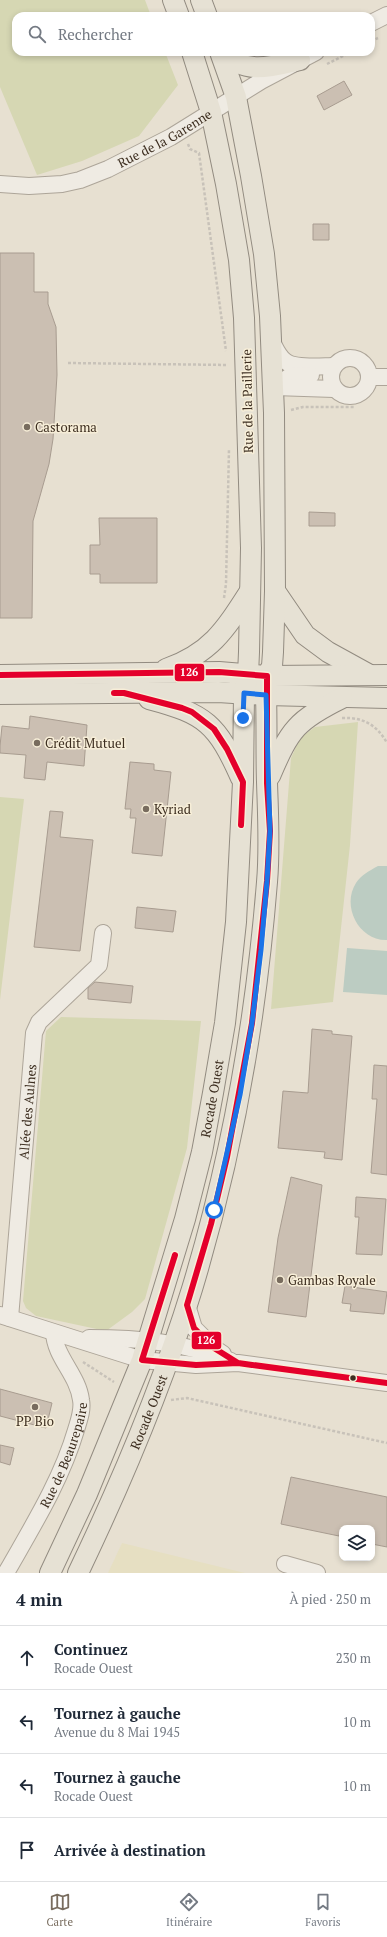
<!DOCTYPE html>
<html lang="fr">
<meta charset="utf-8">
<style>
body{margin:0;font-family:"PT Serif",serif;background:#f2f2f3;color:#1f2937}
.controls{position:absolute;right:12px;bottom:12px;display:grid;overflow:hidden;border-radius:8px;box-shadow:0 2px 6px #0003}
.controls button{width:36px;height:36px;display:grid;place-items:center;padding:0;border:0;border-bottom:1px solid #e0e1e3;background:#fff;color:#1f2937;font:20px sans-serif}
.stop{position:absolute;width:12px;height:12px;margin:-9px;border:3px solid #1a73e8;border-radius:50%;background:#fff}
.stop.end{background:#1a73e8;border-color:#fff;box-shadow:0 1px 4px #0008}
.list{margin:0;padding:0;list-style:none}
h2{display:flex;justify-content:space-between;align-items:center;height:52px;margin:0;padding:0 16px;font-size:17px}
h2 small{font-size:13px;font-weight:400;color:#747a83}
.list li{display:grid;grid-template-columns:26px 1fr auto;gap:12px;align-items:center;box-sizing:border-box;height:64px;padding:0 16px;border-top:1px solid #e0e1e3}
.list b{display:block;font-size:15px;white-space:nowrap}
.list p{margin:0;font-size:13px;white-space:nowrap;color:#747a83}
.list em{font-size:13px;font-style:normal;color:#747a83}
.icon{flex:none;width:22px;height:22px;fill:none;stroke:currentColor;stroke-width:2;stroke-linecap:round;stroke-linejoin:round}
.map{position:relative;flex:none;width:387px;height:1573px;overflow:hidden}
.search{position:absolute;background:#fff;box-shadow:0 2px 6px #0003;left:12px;right:12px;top:12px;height:44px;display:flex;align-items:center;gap:10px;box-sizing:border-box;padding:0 14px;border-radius:12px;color:#747a83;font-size:15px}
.sheet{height:308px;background:#fff}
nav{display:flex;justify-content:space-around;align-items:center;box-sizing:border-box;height:56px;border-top:1px solid #e0e1e3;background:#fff;font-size:11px;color:#747a83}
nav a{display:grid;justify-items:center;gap:2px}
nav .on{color:#786c5e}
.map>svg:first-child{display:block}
</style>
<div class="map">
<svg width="387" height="1573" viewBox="0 0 387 1573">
<rect width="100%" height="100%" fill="#e7e0d1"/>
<path fill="#e6dfc2" d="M122 1543 245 1573H108Z"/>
<path fill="#d6d7b3" d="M0 0H145L151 16H16V52H165L178 85 139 136 82 161 37 175 0 87Z
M358 722 350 845 333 1002 271 1009 291 758 300 738 315 727Z
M0 797 24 799 0 1000Z
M61 1017 201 1021 187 1148 145 1299 132 1312 106 1331 36 1316 26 1308 23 1301 46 1031Z"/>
<path fill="#bcccc2" d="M378 866H387V940C359 941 341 906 356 883 361 875 369 871 378 866Z
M347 948 387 951V995L343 992Z"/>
<path fill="#cbbfb2" stroke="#a89c90" d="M344 81 352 95 324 110 317 96Z
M313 224H329V240H313Z
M0 253H34V292H48V304L56 327 57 375 53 439 49 464 33 521 32 618H0Z
M309 512 335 513V526H309Z
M99 518H157V583H100V574H90V545H100Z
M30 716 87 725 84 766 47 762 45 780 24 778 26 755 0 753V746L2 726 29 729Z
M130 762 154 764V770L171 772 162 856 132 853 136 818H130L131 809H125Z
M50 811 63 812 60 837 93 840 80 951 34 947Z
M137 907 176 911 173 932 135 928Z
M95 982 133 986 131 1003 88 999V988Z
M312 1029 332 1031V1034L352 1036 342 1160 324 1158 325 1152 278 1148 283 1091 308 1093Z
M374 1065 387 1066V1175L371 1173 377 1099H372Z
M291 1177 322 1185 306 1317 268 1312 278 1238Z
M356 1197 386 1199 382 1255 356 1254 359 1217H355Z
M345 1286 387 1292 384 1314 350 1311 351 1304 342 1303Z
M0 1389 52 1403 46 1428 0 1416Z
M0 1445 14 1448 10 1465 0 1462Z
M291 1477 387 1497V1547L372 1544V1528H341L339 1536 281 1524Z"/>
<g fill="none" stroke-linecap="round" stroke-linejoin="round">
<defs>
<g id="minor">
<path d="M371 23 387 15"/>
<path id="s1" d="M0 184 29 186 62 184 80 180 108 169 171 137 261 81 316 52"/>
<path d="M271 340C275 347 278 356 285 361 294 369 322 366 334 366"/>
<circle cx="350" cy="377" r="19"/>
<path d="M369 377H387"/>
<path d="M274 387 290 376 311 375"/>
<path d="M274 387 334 389"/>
<path d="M187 1305 194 1328 214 1348 223 1354"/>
<path d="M0 1315 142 1360 196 1365 238 1363 387 1383"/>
<path id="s2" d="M10 1318 34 1033 39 1022 99 965 103 933"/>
<path d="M89 1338C140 1338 183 1342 231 1361"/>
<path d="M285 1564 317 1573"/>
<path id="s3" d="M6 1573C32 1527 61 1481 76 1430 79 1420 83 1410 81 1400 78 1375 55 1357 54 1333"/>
</g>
<g id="major">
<path d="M173 0 179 16"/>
<path d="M201 0 207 16"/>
<path d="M224 52C245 76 273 66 300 60"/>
<path d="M275 591 305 635 328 652 368 674"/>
<path d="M166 669C211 653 225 630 250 591"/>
<path d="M0 675 219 672 267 676 387 675"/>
<path d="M0 694 218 692 266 695 387 698"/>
<path d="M149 699C206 714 217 724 241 778"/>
<path d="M270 776C290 729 297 720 342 698"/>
<path id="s4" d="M50 1573 87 1494 142 1360 185 1219 202 1152 213 1093 225 1023 236 922 243 782 244 693 248 675 249 652 251 548 244 318 239 260 226 184 211 112 192 52"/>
<path id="s5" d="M78 1573C122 1481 162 1387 192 1289 232 1157 256 1020 267 882 270 848 268 815 267 782 266 753 267 724 266 695L267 676 272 666 273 652 275 591 274 413 270 316 264 254 251 176 236 97 220 52"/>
</g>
</defs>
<use href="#minor" stroke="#ada599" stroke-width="18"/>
<use href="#major" stroke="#928b80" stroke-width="22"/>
<path stroke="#c8c2b9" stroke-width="2.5" stroke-dasharray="3 2" stroke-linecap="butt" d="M371 41 378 38
M327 64 351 52
M188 144 190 149 199 153 226 351
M68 363 228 365
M291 410 303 407H355
M224 598 226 584 229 449
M342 718C363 717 377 725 387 743
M83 1362 114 1382
M171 1400 187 1398 387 1443"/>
<use href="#minor" stroke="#efebe3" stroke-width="16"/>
<use href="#major" stroke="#e6e1d4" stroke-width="20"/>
<defs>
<path id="bus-1" d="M0 675 219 672 267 676V783L270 831 267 881 252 1023 227 1157 211 1224 187 1305 194 1328 214 1348 238 1363 387 1383
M114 693H124L182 708 192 712 214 729 227 749 243 782 241 825
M175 1255 142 1360 196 1365 238 1363 252 1365"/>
</defs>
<use href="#bus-1" stroke="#f7eed8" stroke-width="9"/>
<use href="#bus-1" stroke="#e4002b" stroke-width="6"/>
</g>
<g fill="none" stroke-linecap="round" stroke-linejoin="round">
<path stroke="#1a73e8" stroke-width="5" d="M214 1210 240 1095 252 1023 261 950 267 881 270 831 266 695 244 693 243 718"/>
</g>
<g fill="#786c5e" stroke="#f7eed8" stroke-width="1.5">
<circle cx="27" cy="427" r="4"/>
<circle cx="37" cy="743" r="4"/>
<circle cx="146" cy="809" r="4"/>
<circle cx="280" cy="1280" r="4"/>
<circle cx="35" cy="1407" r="4"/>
</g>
<circle fill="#3d2e20" stroke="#f7eed8" stroke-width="1.5" cx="353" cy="1378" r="3.5"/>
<g text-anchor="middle" stroke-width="3" stroke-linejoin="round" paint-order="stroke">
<g font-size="13" fill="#3d2e20" stroke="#f7eed8">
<text dy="5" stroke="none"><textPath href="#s1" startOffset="175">Rue de la Garenne</textPath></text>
<text transform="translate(247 401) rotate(-91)" y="5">Rue de la Paillerie</text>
<text dy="5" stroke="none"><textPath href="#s4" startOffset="503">Rocade Ouest</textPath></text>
<text dy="5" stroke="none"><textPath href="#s2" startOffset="207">Allée des Aulnes</textPath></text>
<text dy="5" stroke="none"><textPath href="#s5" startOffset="176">Rocade Ouest</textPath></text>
<text dy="5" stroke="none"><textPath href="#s3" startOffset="132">Rue de Beaurepaire</textPath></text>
</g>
<g font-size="13" fill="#3d2e20" stroke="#f7eed8" text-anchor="start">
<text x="35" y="432">Castorama</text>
<text x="45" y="748">Crédit Mutuel</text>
<text x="154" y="814">Kyriad</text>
<text x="288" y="1285">Gambas Royale</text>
<text x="35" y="1426" text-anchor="middle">PP Bio</text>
</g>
</g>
<g stroke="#f7eed8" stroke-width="1.5">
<rect x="174" y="663" width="31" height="19" rx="4" fill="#e4002b"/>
<rect x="191" y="1331" width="31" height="19" rx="4" fill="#e4002b"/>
</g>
<g font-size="11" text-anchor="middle" font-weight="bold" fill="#fff">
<text x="189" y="676">126</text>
<text x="206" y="1344">126</text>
</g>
</svg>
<div class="controls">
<button><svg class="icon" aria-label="layers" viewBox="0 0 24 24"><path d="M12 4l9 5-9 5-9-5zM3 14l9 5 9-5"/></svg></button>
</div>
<div class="stop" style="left:214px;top:1210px"></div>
<div class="stop end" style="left:243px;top:718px"></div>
<div class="search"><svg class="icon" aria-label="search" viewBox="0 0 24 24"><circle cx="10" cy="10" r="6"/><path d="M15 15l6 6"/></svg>Rechercher</div>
</div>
<section class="sheet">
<h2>4 min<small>À pied · 250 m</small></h2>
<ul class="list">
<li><svg class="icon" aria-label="ahead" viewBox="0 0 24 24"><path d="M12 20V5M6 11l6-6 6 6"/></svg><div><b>Continuez</b><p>Rocade Ouest</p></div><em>230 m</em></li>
<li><svg class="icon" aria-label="left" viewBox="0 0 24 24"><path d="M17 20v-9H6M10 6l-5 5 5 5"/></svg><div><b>Tournez à gauche</b><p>Avenue du 8 Mai 1945</p></div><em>10 m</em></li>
<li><svg class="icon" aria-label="left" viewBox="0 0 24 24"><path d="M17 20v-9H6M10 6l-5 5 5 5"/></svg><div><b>Tournez à gauche</b><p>Rocade Ouest</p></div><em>10 m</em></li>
<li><svg class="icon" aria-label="arrive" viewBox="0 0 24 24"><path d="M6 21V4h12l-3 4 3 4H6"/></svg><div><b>Arrivée à destination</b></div></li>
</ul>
</section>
<nav>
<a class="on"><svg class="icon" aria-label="map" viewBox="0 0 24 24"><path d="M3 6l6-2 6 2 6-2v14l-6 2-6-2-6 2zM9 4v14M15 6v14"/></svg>Carte</a>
<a><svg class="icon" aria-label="directions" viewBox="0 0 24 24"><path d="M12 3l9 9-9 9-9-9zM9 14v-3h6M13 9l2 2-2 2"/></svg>Itinéraire</a>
<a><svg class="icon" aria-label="saved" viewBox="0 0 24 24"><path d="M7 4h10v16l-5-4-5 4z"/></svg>Favoris</a>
</nav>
